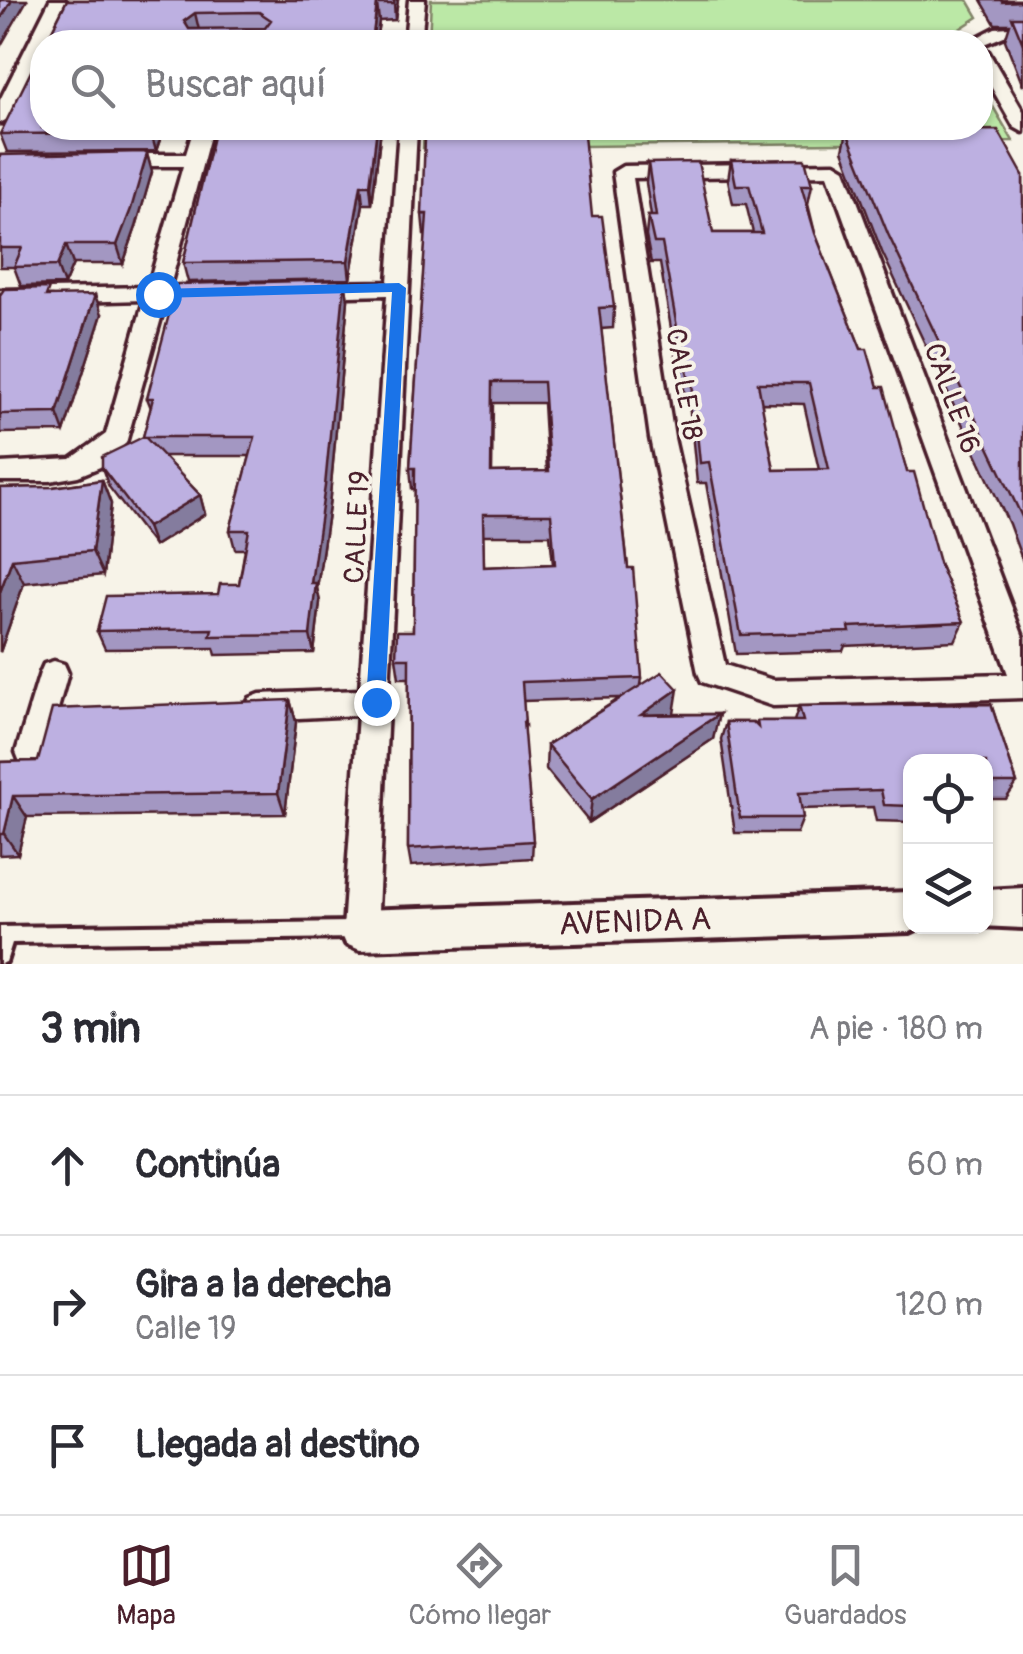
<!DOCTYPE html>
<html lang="es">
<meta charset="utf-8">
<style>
body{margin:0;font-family:Pangolin,sans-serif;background:#f2f2f3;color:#2b2b33}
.controls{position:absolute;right:30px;bottom:30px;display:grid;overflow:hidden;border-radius:20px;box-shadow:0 2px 8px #0004}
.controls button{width:90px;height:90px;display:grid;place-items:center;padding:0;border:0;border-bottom:2px solid #e1e1e2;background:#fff;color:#2b2b33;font:50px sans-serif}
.stop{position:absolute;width:30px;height:30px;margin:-22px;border:8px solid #1a73e8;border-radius:50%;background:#fff}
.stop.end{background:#1a73e8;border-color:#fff;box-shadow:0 2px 10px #0008}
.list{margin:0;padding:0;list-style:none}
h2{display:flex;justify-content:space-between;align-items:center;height:130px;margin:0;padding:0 40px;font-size:42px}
h2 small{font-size:32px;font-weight:400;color:#7c7c81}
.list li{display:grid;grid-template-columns:65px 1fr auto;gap:30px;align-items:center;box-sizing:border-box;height:140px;padding:0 40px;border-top:2px solid #e1e1e2}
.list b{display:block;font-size:38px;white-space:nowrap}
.list p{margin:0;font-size:32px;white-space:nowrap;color:#7c7c81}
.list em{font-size:32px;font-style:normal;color:#7c7c81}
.icon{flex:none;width:55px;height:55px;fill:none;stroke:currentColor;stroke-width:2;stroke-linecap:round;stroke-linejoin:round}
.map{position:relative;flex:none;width:1023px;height:964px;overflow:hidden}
.search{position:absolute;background:#fff;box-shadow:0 2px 8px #0004;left:30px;right:30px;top:30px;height:110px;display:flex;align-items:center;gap:25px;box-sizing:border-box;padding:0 35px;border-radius:40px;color:#7c7c81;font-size:38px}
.sheet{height:550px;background:#fff}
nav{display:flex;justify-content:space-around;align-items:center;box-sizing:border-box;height:140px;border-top:2px solid #e1e1e2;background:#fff;font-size:28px;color:#7c7c81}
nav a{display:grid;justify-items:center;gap:5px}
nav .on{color:#4a1f2b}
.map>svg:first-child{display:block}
</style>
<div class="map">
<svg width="1023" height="964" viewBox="0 0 1023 964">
<rect width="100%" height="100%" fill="#f7f3e8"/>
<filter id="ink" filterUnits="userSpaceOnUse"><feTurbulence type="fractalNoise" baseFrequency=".01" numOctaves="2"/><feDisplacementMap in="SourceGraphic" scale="20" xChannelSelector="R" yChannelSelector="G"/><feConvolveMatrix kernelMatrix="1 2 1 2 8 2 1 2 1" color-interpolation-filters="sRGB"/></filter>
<g filter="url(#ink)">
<path fill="#bbe8a6" stroke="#828468" stroke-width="2.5" d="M431 0H968L978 17 955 32V42H429Z
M981 86 1013 141 423 148 424 128H980Z"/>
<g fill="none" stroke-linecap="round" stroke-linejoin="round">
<defs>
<path id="service" d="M353 922 359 924 361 930 359 936 353 938 12 943 6 962 0 964V927Z"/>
<path id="minor" d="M50 0H66L9 118 0 123V100Z
M409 0H425L421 42H405Z
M1023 26V36H1004L980 46V42H968L995 28Z
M980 46 988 51 1023 111V132L1014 127 980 67Z
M194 128H212L170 286 182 288 185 293 182 298 166 300 126 443 100 467 78 476 50 481H0V463L71 459 106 434 144 300 0 304V290L148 287 183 166H118L109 160 118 154H186Z
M399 128H417L377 930 372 942 360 947 348 942 343 930 358 715 260 720 250 716 245 707 250 698 260 694 360 690 387 295 314 297 303 290 314 283 388 282Z
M835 163 845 169 1023 637V698L773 706 702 682 698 673 650 438 613 172 623 166ZM828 175 1008 674 773 680 725 665 674 438 633 178Z
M54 661 64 664 68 673 46 752 42 762 31 766 20 762 16 752 40 673 44 664Z"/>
<path id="tertiary" d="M1023 888V928L981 926H986V890Z
M910 892V926H923L910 932 360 950 346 944 340 930 346 916 360 910Z"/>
</defs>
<use href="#service" stroke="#4a1f2b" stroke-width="8"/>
<use href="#minor" stroke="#4a1f2b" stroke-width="7"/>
<use href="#tertiary" stroke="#4a1f2b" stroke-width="8"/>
<use href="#service" fill="#f7f3e8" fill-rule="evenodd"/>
<use href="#minor" fill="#f7f3e8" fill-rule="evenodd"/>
<use href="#tertiary" fill="#f7f3e8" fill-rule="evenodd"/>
</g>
<path fill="#a397c2" stroke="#4a1f2b" stroke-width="2.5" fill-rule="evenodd" d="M67 0H398L395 20 379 21 376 42H46Z
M981 0H1023V86L1005 40 1010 24H995Z
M164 128 156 151 7 152 0 134Z
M215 128H381L372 204H363L350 279 188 282 183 263Z
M847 132 1023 175V562L1009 524 882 252 843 150Z
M147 154 152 172 136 227 123 264H73L64 285 21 286 14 267H0V155Z
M731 160 812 185 808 204 815 233 861 349 878 387 940 566 964 622 955 641 845 646 843 651 736 654 706 483H697L689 402H686L680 364H677L660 263H651L646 236 648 216H651L646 183 648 163 713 233H753L746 204H733L728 180ZM761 403 804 404 819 470H774Z
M422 214 592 216 614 307 613 328 601 329 628 568 642 678 641 685 673 714H719L713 739 589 822 546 769 547 745 620 698 523 701 524 743 533 841 532 858 411 866 408 849 409 678H399L396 658 413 631 415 489H412L410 468 426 235H424ZM493 403H543L547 471 492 472ZM483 535H550L553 564 484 567Z
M345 280 348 300 329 506 317 588 320 602 314 653 216 655 214 648 105 649 97 631 218 594 239 584 245 549H235L230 530 250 456H163L200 495 205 514 154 546 109 487 102 468 143 437 151 408 147 398Z
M0 295 52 296 102 314 64 432 0 433Z
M102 480 111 504 103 575 24 583 0 652V488L53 487Z
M290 700 296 722 285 814 27 817 18 854 0 855V762L38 761Z
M991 704 1017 783 1006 799H986V762H910V822L876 821 873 807 801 809 803 818 797 833H735L721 739 726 722H753L756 725 757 721H794L799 706Z"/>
<path fill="#847b9e" stroke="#4a1f2b" stroke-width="2.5" d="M12 0H27L0 47V20Z
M394 0H398L395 20 394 4Z
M377 4 379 21 376 42H372Z
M195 13 199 30 187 38 184 21Z
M153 128H164L156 151 151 133Z
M377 128H381L372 204 370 185Z
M147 154 152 172 136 227 123 264 117 245Z
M361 185 363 204 350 279 348 261Z
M66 245 73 264 64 285 57 266Z
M345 280 348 300 329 506 317 588 320 602 314 653 310 635 311 583Z
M95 295 102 314 64 432 57 413Z
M102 480 111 504 103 575 92 551Z
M200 495 205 514 154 546 147 527Z
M12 559 24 583 0 652V592Z
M678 689 674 714 641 715Z
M290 700 296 722 285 814 278 793Z
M719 714 713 739 589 822 592 799Z
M13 796 27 817 18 854 4 834Z"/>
<path fill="#bdb0e1" stroke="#4a1f2b" stroke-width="2.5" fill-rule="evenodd" d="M0 0H12L0 20Z
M67 0H394V4H377L372 42H46ZM259 12 271 20 265 28 189 29 184 21 195 13Z
M1001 0H1023V1L1002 2Z
M1012 17H1023V44Z
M42 49V128H153L151 133 0 134Z
M215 128H377L370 185H361L348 261 183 263Z
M998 130 1023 175V519L888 234 847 132Z
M584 135 592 216H602L614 307 599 308 628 568H633L642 678 522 682 525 724 523 721 533 841 408 849 409 658H396L397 631H413L415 468H410L427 214H422L425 138ZM492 382H543L549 471 491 472ZM483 514H551L555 564 484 567Z
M144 152 147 154 131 209 117 245H66L57 266 14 267 22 248H0V155Z
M805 159 812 185H801L815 233 861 349H867L878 387H884L907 472H914L940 566 964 622 849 627 850 632 741 635 709 462 700 463 692 382H689L683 344H680L662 243H654L648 216H656L648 163 698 162 713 233H762L749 185H736L731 160ZM758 383H809L829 469 774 470Z
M345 280 325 486 311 583H316L310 635 210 636 212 629 97 631 106 596 218 594 220 584H239L249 530H230L255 437H145L200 495 147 527 102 468V457L143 437 153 398H147L177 284Z
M49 288 46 296 95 295 57 413 0 414V295L4 289Z
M102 480 92 551 12 559 0 592V488L53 487Z
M662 672 678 689 641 715 719 714 592 799 547 745Z
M290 700 278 793 13 796 4 834H0V762L38 761 52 709Z
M991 704 1017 783H986V762H910V806L884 805 881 790 799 793 803 818H740L726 722H753L758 727 757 721H803L799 706Z"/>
</g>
<path fill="#1a73e8" d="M399 283 406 288 385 702 376 711 366 702 392 292 158 298 151 294 158 289Z"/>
<g text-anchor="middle" stroke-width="8" stroke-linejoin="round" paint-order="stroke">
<g font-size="28" fill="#4a1f2b" stroke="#f7f3e8">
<text transform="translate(685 384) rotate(81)" y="10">CALLE 18</text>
<text transform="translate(953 398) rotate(70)" y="10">CALLE 16</text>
<text transform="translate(356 527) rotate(-87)" y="10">CALLE 19</text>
</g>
<g font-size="32" fill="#4a1f2b" stroke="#f7f3e8">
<text transform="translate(635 921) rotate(-2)" y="11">AVENIDA A</text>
</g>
</g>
</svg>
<div class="controls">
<button><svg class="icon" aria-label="locate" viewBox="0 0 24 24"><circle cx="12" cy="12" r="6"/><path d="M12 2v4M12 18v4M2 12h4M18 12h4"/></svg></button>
<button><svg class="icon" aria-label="layers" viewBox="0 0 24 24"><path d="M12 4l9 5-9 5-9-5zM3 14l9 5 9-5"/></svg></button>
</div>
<div class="stop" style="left:158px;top:294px"></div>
<div class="stop end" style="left:376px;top:702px"></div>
<div class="search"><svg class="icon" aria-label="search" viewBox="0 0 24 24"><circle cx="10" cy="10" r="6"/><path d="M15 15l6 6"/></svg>Buscar aquí</div>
</div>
<section class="sheet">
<h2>3 min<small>A pie · 180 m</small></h2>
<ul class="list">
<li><svg class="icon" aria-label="ahead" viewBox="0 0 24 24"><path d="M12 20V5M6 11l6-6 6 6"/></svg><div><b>Continúa</b></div><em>60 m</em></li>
<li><svg class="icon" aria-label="right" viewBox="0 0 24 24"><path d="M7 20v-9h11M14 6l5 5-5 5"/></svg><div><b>Gira a la derecha</b><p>Calle 19</p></div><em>120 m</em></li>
<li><svg class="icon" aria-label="arrive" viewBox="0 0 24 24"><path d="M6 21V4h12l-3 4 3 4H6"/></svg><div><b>Llegada al destino</b></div></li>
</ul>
</section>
<nav>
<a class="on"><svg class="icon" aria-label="map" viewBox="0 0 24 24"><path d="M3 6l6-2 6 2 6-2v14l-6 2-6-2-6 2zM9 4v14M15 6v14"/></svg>Mapa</a>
<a><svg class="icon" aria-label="directions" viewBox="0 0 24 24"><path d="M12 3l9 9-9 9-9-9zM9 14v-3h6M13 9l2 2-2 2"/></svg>Cómo llegar</a>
<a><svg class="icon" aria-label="saved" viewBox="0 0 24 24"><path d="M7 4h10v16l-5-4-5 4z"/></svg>Guardados</a>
</nav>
